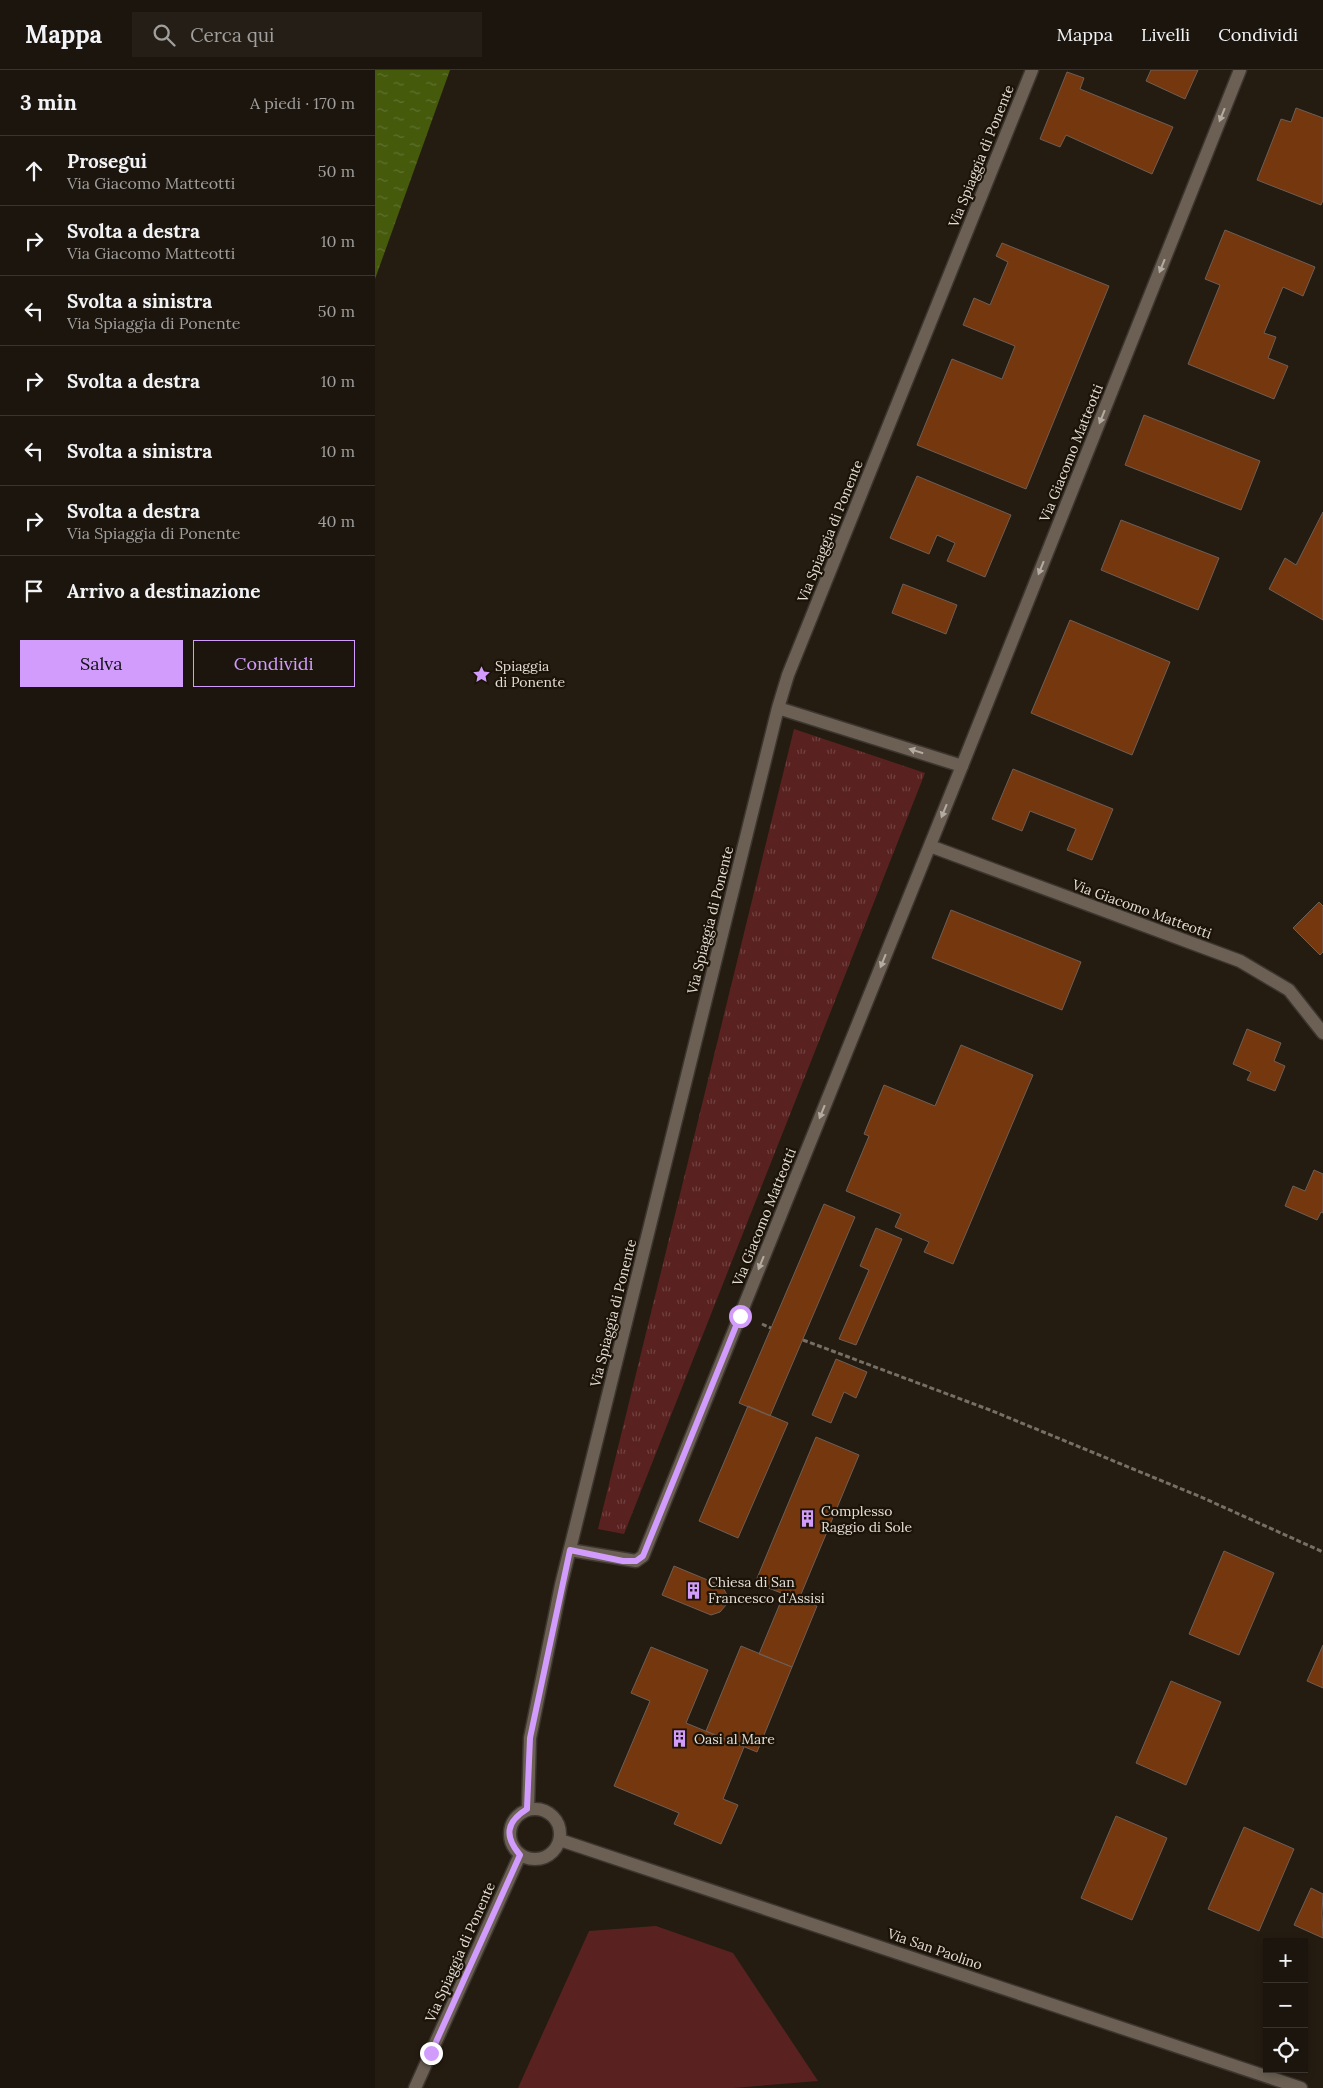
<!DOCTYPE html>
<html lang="it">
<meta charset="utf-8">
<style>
body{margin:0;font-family:Lora,serif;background:#251e16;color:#f1f3f6}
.controls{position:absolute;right:15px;bottom:15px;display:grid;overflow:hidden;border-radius:0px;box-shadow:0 2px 8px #0003}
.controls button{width:45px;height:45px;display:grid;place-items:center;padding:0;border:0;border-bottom:1px solid #3a342e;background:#1c150d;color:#f1f3f6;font:25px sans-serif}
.stop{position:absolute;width:15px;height:15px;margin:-11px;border:4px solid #d29cfd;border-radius:50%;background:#fff}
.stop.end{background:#d29cfd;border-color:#fff;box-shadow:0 1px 5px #0008}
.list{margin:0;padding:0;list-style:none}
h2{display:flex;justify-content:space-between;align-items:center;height:65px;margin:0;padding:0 20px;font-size:21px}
h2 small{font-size:16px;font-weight:400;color:#a09f9d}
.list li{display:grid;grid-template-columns:32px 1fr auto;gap:15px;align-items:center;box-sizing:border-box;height:70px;padding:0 20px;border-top:1px solid #3a342e}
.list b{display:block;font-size:19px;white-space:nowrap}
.list p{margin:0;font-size:16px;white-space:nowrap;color:#a09f9d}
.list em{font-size:16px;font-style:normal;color:#a09f9d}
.actions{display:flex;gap:10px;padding:15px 20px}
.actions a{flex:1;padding:11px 0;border:1px solid #d29cfd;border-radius:0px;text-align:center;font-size:18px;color:#d29cfd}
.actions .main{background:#d29cfd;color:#111}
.icon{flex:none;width:28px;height:28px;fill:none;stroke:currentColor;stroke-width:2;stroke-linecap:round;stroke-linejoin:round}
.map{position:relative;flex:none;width:948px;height:2018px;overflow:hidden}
header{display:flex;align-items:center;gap:30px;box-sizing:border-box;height:70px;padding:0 25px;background:#1c150d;border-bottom:1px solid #3a342e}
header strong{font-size:24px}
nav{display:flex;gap:28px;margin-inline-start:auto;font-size:18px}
.search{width:350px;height:45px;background:#251e16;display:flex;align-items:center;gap:12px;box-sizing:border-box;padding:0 18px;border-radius:0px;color:#a09f9d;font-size:19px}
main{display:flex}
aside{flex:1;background:#1c150d}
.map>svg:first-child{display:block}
</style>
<header>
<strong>Mappa</strong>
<div class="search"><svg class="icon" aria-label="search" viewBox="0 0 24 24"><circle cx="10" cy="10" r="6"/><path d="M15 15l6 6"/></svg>Cerca qui</div>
<nav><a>Mappa</a><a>Livelli</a><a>Condividi</a></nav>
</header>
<main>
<aside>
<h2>3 min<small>A piedi · 170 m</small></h2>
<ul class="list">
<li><svg class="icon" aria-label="ahead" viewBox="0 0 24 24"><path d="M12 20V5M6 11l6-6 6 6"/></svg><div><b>Prosegui</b><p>Via Giacomo Matteotti</p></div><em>50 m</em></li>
<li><svg class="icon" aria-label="right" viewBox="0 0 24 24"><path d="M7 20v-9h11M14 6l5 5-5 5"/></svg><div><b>Svolta a destra</b><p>Via Giacomo Matteotti</p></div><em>10 m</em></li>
<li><svg class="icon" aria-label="left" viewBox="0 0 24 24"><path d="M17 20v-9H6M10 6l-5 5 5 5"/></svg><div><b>Svolta a sinistra</b><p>Via Spiaggia di Ponente</p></div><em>50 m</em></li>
<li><svg class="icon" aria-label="right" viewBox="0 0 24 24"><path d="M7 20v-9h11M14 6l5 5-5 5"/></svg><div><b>Svolta a destra</b></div><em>10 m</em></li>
<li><svg class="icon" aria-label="left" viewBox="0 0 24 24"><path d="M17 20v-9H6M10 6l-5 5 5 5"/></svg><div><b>Svolta a sinistra</b></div><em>10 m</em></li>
<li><svg class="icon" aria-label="right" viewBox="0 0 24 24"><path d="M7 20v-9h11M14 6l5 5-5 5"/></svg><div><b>Svolta a destra</b><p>Via Spiaggia di Ponente</p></div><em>40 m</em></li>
<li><svg class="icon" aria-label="arrive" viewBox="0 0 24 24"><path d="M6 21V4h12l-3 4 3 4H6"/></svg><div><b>Arrivo a destinazione</b></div></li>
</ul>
<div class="actions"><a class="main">Salva</a><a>Condividi</a></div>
</aside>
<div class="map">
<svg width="948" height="2018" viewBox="0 0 948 2018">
<defs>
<pattern id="grass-tufts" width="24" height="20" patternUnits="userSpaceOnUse" patternTransform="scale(1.25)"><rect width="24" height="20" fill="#592221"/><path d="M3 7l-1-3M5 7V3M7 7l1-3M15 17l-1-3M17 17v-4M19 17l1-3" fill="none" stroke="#714240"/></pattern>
<pattern id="water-ripples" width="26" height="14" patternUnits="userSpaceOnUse" patternTransform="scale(1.25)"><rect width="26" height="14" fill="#465a0c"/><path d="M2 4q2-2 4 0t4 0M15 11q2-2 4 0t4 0" fill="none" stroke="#61712f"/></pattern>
</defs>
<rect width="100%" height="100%" fill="#251c11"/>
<path fill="url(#grass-tufts)" d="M419 659 550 703 249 1464 223 1459Z"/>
<path fill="#592221" d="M281 1856 358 1883 443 2011 358 2018H143L214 1861Z"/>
<path fill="url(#water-ripples)" d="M0 0H75L0 209Z"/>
<path fill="#75370d" stroke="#6e5e56" d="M776 0H823L810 29 771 11Z
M692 2 709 8 705 19 798 57 777 104 691 65 685 77 665 69Z
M921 38 948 48V130L946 135 882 110 906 49 916 52Z
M850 160 940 197 928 226 908 217 889 263 901 267 893 288 913 296 899 329 813 294 845 215 830 209Z
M627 173 734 216 651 419 542 375 577 289 627 309 640 276 588 255 599 228 615 235 633 192 621 186Z
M769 345 885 391 866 440 750 395Z
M542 406 636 445 610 507 572 491 580 473 562 465 554 484 515 468Z
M948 442V550L894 519 910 488 921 495Z
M746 450 844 488 823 540 726 500Z
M528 514 582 535 571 564 517 543Z
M695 550 795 592 757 685 656 643Z
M638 699 738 739 717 790 692 780 701 759 655 741 647 761 617 749Z
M944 832 948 836V882L945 885 918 858Z
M576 840 706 892 687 940 557 888Z
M872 959 906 973 899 991 910 996 900 1021 872 1010 876 1002 858 994Z
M586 975 658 1005 578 1194 549 1182 554 1172 520 1157 526 1144 471 1121 494 1066 489 1064 509 1015 560 1036Z
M939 1100 948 1104V1143L946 1142 942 1150 910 1136 918 1116 930 1121Z
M449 1134 480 1147 395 1346 364 1333Z
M501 1158 527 1169 481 1275 464 1269 494 1200 485 1196Z
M461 1289 492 1302 481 1328 469 1322 456 1353 437 1345Z
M373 1336 413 1353 363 1468 324 1451Z
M441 1367 484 1385 424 1529 442 1536 417 1597 384 1584 409 1524 380 1513Z
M849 1481 899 1503 864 1585 814 1564Z
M299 1496 347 1516 352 1525 351 1535 345 1542 336 1545 287 1525Z
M948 1575V1618L932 1611Z
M366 1576 417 1597 382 1682 331 1661Z
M276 1577 333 1600 311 1653 369 1677 348 1729 363 1735 346 1774 299 1754 304 1743 239 1716 275 1631 256 1623Z
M796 1611 846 1632 811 1715 761 1693Z
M741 1746 792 1768 757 1850 706 1828Z
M869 1757 919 1779 884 1861 833 1839Z
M936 1818 948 1824 947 1843 948 1868 919 1855Z"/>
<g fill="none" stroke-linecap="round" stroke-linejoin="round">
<defs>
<path id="minor" d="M555 776 865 891 914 920 948 963
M195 1480 261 1491 268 1486 587 696"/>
<path id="tertiary" d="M403 638 587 696 865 0
M135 1764a25 25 0 1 1 50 0a25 25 0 1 1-50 0Z
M153 1739 155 1668 186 1515 403 638 413 605 657 0
M185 1770 926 2018
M40 2018 145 1785"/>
</defs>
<use href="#minor" stroke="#3d3630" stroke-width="15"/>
<use href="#tertiary" stroke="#3d3630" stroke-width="15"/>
<path stroke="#776f65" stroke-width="3" stroke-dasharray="5 2.5" stroke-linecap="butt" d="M387 1254 396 1258
M428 1270 615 1340 826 1427 948 1482"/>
<use href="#minor" stroke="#6b6053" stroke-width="12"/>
<use href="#tertiary" stroke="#6b6053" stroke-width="12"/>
</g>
<defs><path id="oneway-solid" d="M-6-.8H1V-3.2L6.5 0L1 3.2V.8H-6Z" transform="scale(1.25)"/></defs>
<g fill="#b4aca2">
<use href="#oneway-solid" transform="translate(847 45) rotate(112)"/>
<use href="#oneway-solid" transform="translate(787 196) rotate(112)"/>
<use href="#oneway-solid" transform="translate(727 347) rotate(112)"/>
<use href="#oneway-solid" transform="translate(666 498) rotate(112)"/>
<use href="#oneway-solid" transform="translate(541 681) rotate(-163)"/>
<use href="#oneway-solid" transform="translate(569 741) rotate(112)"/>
<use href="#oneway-solid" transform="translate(508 891) rotate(112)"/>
<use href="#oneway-solid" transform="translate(447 1042) rotate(112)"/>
<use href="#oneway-solid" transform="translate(386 1193) rotate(112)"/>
</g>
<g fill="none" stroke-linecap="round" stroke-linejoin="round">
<path stroke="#d29cfd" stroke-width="6" d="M56 1983 145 1785C129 1766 131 1752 152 1739L155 1668 195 1480 248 1491H261L268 1486 365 1246"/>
</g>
<defs>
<symbol id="sight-bare" viewBox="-9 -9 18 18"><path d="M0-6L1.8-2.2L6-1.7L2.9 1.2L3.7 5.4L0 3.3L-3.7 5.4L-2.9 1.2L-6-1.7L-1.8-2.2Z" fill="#d29cfd" stroke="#1b1308" stroke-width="2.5" paint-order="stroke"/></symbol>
<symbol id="building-bare" viewBox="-9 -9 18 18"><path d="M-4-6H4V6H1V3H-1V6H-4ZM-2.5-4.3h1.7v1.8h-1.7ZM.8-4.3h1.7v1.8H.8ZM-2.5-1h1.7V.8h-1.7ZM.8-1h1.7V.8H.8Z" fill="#d29cfd" stroke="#1b1308" stroke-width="2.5" paint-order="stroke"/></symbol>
</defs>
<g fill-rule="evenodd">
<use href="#sight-bare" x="94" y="592" width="25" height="25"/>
<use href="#building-bare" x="420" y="1436" width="25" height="25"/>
<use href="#building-bare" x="306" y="1508" width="25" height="25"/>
<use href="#building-bare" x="292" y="1656" width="25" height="25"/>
</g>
<g text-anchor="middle" stroke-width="4.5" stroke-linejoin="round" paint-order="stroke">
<g font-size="14" fill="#e4ded6" stroke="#1b1308">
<text transform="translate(606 86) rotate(-68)" y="5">Via Spiaggia di Ponente</text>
<text transform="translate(696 383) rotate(-68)" y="5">Via Giacomo Matteotti</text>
<text transform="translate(455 461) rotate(-68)" y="5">Via Spiaggia di Ponente</text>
<text transform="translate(767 839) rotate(20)" y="5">Via Giacomo Matteotti</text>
<text transform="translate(335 850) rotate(-76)" y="5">Via Spiaggia di Ponente</text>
<text transform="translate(389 1147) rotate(-68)" y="5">Via Giacomo Matteotti</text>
<text transform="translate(238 1243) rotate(-76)" y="5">Via Spiaggia di Ponente</text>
<text transform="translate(560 1879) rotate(19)" y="5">Via San Paolino</text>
<text transform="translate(85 1882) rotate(-66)" y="5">Via Spiaggia di Ponente</text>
</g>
<g font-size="14" fill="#e4ded6" stroke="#1b1308" text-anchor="start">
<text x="120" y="601">Spiaggia<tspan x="120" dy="16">di Ponente</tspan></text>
<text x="446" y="1446">Complesso<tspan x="446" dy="16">Raggio di Sole</tspan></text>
<text x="333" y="1517">Chiesa di San<tspan x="333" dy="16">Francesco d'Assisi</tspan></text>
<text x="319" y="1674">Oasi al Mare</text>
</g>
</g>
</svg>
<div class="controls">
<button>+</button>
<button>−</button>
<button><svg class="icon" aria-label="locate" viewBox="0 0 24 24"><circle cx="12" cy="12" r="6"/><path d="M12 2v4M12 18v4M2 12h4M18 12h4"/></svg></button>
</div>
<div class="stop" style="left:365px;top:1246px"></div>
<div class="stop end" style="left:56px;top:1983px"></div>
</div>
</main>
